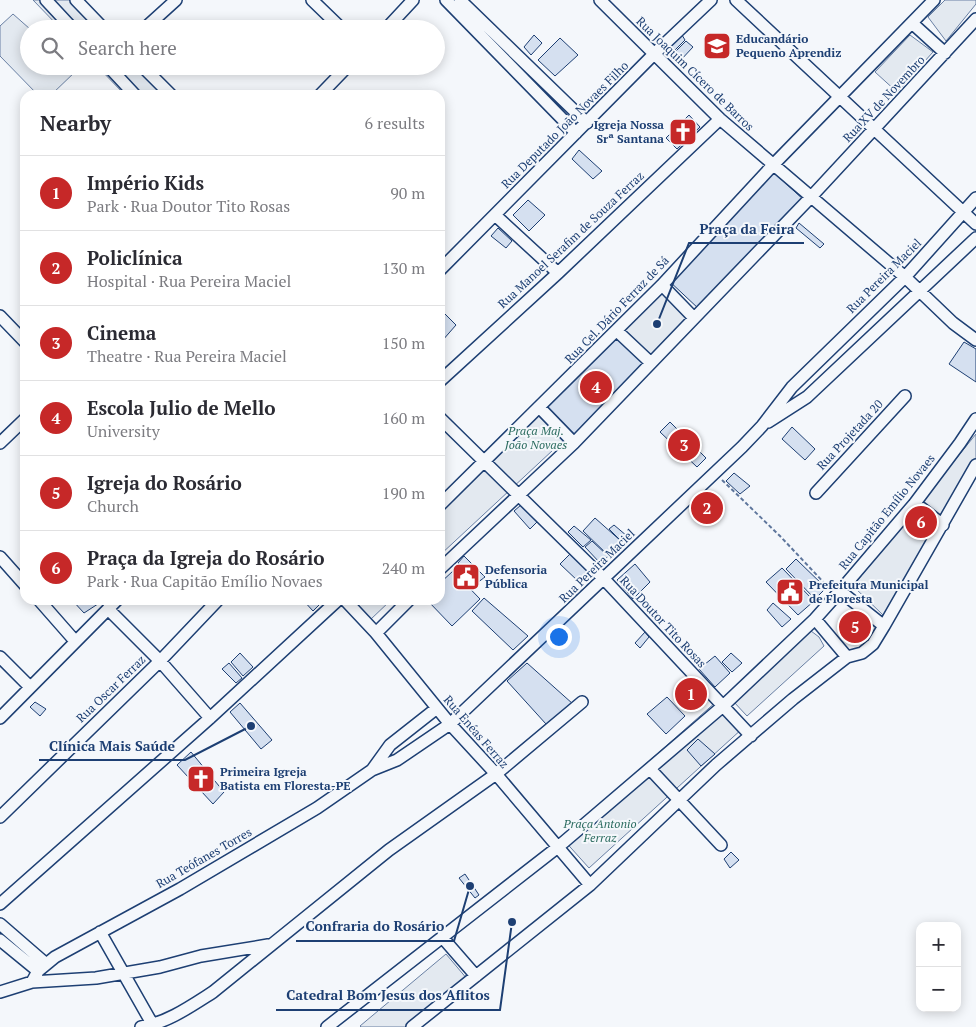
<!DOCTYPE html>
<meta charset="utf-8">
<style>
body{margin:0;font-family:"PT Serif",serif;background:#f7f7f7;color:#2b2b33}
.controls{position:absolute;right:15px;bottom:15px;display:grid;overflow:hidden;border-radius:10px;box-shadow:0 2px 12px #0003}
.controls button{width:45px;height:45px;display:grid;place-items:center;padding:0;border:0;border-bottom:1px solid #e1e1e2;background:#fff;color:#2b2b33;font:25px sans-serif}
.you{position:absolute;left:558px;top:636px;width:18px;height:18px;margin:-12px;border:4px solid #fff;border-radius:50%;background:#1a73e8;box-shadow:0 0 0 8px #1a73e833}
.badge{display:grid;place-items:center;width:32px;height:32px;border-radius:50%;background:#c62828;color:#fff;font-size:16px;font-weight:700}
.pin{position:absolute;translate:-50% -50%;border:2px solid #fff;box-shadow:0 1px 5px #0006}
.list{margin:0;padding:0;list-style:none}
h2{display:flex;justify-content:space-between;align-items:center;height:65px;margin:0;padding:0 20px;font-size:21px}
h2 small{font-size:16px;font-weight:400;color:#7c7c81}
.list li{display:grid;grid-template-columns:32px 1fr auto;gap:15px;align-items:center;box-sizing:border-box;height:75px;padding:0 20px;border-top:1px solid #e1e1e2}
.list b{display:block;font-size:19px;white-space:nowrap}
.list p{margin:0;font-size:16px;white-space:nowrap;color:#7c7c81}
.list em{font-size:16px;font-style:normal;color:#7c7c81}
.icon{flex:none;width:28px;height:28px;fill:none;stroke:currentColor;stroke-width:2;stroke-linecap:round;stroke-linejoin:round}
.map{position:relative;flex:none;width:976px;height:1027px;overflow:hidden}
.search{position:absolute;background:#fff;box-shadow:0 2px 12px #0003;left:20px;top:20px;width:425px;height:55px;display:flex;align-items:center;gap:12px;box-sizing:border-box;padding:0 18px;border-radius:28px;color:#7c7c81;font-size:19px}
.panel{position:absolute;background:#fff;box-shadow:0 2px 12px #0003;left:20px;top:90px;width:425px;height:515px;border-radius:15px}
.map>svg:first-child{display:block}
</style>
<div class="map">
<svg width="976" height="1027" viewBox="0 0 976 1027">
<rect width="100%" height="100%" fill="#f4f7fb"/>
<path fill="#e3e9f0" stroke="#687fa3" d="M33 0H81L109 29H61Z
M945 0H976V4L946 41 928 17Z
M13 14 30 29 29 66H73L77 70 51 95H38L0 56V26Z
M910 35 933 52 897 92 875 72Z
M97 66H146L174 95H125Z
M663 291 689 318 652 356 624 329Z
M540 408 567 437 440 555V504Z
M976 434V459L884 616 853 586Z
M353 600H391L370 620Z
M811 631 819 637 824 646 747 716 733 701Z
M689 679 706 697 691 709 675 690Z
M717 701 743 728 589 868 562 838Z
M446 954 468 980 410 1027H361L360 1026Z"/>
<path fill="#d5e0f0" stroke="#1d3f73" d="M534 35 542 43 531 55 524 47Z
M682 35 685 40 671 54 666 51Z
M560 38 578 55 555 76 538 60Z
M686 41 693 47 679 62 672 55Z
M689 115 700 127 677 149 666 138Z
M579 150 602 171 593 179 572 159Z
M771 170 805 201 700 310 667 279Z
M528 200 545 215 529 231 513 215Z
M799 223 824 244 820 248 796 228Z
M498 228 512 241 506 248 491 236Z
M440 309 456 325 442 341 440 339Z
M617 335 647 365 574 436 546 408Z
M964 342 976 349V382L949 364Z
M670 422 706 458 697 467 660 432Z
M792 427 815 449 805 460 782 439Z
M734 473 750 486 740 494 726 481Z
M704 501 715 509 708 515 699 507Z
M521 505 537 522 530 529 514 511Z
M595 518 622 542 608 555 583 531Z
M614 525 627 536 622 542 609 529Z
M574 526 591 540 583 547 568 532Z
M592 541 608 556 601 564 585 547Z
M571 553 590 572 579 582 560 564Z
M464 556 485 577 477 583 458 563Z
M796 559 826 588 815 599 786 569Z
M635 564 650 582 633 599 617 580Z
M459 566 477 583 471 587 454 570Z
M782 568 814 601 798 615 766 582Z
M453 571 480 599 452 626 427 600H440V583Z
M484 598 528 636 513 650 472 611Z
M72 600H104L84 613Z
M303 600H314L319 605 313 611Z
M773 603 791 619 782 627 767 610Z
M645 632 649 637 640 648 635 643Z
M240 653 253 667 243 676 231 662Z
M731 653 742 663 732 672 722 662Z
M715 656 730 673 715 687 699 669Z
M229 663 242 678 236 683 222 669Z
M527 663 573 704 546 724 507 681Z
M667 697 685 716 666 734 647 714Z
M35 702 46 709 40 716 30 707Z
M240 703 272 740 261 749 230 712Z
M698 739 715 754 701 766 687 750Z
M191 752 224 792 213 804 177 765Z
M731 852 739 860 730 868 724 859Z
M465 874 479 895 475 898 459 878Z"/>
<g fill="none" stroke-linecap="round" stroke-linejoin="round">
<defs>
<path id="minor" d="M46 0 73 29
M76 0 104 29
M312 0 342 29
M446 0 576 133
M460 0 587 123
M600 0 720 119 905 277 953 323 976 340
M736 0 976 224
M912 23 945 53
M144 29 176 0
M386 29 413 0
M108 66 135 95
M142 66 171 95
M320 95 348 66
M495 215 558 273
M440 270 654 54 711 0
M662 285 694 318
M0 316 25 342
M617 331 651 363
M440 381 558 273 720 119
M540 408 574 443
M440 418 604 579 751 736
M768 422 807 397 976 238
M0 443 25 419
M816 493 905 396
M915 503 943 525
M440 505 662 285 773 165 934 0
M0 557 25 585
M440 569 574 443 811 197 976 19
M39 600 75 641
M345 600 376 633 450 724 496 774 590 885
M108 609 160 661 210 718
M815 619 847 657
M884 626 976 465
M376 633 409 600
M0 657 30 687
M0 718 117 600
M650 769 721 845
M372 770 390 745 437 708
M0 817 160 661 218 600
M0 904 210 718 338 600
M0 924 45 963
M100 932 154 1027
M442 937 476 976
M0 940 38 971
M32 982 38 971 55 957 180 889 317 808 372 770 397 760 450 724 742 447 762 426 792 387 905 277 976 198
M0 992 32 982 96 978 160 967 201 956 268 945
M141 1027C167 1023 191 1006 213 992L389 850 496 774 582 702
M327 1027 558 847 723 706 815 619 840 591 915 503 960 443 976 419
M412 1027 590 885 716 765 793 699 847 657 862 653 867 649 873 644 884 626 840 591"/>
</defs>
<use href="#minor" stroke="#1d3f73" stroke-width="14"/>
<path stroke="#5e769c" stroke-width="2" stroke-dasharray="4 2.5" stroke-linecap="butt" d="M722 480 780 536 829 588"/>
<use href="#minor" stroke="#f4f7fb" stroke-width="11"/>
</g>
<defs>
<symbol id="school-square" viewBox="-11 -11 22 22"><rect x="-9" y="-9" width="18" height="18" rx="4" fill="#c62828" stroke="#f4f7fb"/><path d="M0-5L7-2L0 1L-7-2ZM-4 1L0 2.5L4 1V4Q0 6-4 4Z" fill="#fff"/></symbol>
<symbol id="church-square" viewBox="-11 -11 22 22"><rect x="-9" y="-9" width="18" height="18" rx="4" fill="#c62828" stroke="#f4f7fb"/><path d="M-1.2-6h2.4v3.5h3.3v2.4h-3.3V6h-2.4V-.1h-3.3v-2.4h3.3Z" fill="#fff"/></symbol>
<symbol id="civic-square" viewBox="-11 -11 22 22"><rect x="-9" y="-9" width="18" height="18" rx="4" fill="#c62828" stroke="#f4f7fb"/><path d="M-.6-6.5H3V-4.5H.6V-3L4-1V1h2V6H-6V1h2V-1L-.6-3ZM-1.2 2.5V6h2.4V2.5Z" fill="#fff"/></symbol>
</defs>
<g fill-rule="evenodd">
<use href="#school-square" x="701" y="30" width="32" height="32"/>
<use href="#church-square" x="667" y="116" width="32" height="32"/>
<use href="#civic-square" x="450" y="561" width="32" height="32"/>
<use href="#civic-square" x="774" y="576" width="32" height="32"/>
<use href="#church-square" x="185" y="763" width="32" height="32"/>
</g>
<g text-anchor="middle" stroke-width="4" stroke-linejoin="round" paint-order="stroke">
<g font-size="12" font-weight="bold" fill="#1d3f73" stroke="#f4f7fb" text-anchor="start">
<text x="736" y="43">Educandário<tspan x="736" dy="14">Pequeno Aprendiz</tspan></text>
<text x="664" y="129" text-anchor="end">Igreja Nossa<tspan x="664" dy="14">Srª Santana</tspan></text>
<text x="485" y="574">Defensoria<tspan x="485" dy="14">Pública</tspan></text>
<text x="809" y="589">Prefeitura Municipal<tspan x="809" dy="14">de Floresta</tspan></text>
<text x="220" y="776">Primeira Igreja<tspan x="220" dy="14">Batista em Floresta-PE</tspan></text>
</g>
<g font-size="12" fill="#1d3f73" stroke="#f4f7fb">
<text transform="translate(695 74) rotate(44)" y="4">Rua Joaquim Cícero de Barros</text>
<text transform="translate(884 99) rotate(-47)" y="4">Rua XV de Novembro</text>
<text transform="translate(565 125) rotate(-45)" y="4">Rua Deputado João Novaes Filho</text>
<text transform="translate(571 240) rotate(-43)" y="4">Rua Manoel Serafim de Souza Ferraz</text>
<text transform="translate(884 276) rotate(-45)" y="4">Rua Pereira Maciel</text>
<text transform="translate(617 310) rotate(-46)" y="4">Rua Cel. Dário Ferraz de Sá</text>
<text transform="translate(850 435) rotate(-47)" y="4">Rua Projetada 20</text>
<text transform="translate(887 512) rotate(-51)" y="4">Rua Capitão Emílio Novaes</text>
<text transform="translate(597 566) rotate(-44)" y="4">Rua Pereira Maciel</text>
<text transform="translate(663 622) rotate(47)" y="4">Rua Doutor Tito Rosas</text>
<text transform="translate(111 689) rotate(-44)" y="4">Rua Oscar Ferraz</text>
<text transform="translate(476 732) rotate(49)" y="4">Rua Enéas Ferraz</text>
<text transform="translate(204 858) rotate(-30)" y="4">Rua Teófanes Torres</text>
</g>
<g font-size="12" font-style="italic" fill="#2c6c60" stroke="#f4f7fb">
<text x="536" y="435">Praça Maj.<tspan x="536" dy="14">João Novaes</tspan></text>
<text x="600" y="828">Praça Antonio<tspan x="600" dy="14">Ferraz</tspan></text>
</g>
</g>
<path fill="none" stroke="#1d3f73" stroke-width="2" d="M657 324L689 243H804M251 726L185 760H39M470 886L454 941H296M512 922L500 1010H276"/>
<g fill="#1d3f73" stroke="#f4f7fb" stroke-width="2">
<circle cx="657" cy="324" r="5"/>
<circle cx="251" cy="726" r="5"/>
<circle cx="470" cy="886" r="5"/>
<circle cx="512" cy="922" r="5"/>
</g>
<g font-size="14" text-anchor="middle" font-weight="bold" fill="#1d3f73" stroke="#f4f7fb" stroke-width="4" stroke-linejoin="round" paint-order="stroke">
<text x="747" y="234">Praça da Feira</text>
<text x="112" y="751">Clínica Mais Saúde</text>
<text x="375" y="931">Confraria do Rosário</text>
<text x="388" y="1000">Catedral Bom Jesus dos Aflitos</text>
</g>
</svg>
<div class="controls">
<button>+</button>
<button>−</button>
</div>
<div class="you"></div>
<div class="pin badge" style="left:691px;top:694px">1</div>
<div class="pin badge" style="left:707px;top:508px">2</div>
<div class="pin badge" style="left:684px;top:445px">3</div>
<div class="pin badge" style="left:596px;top:387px">4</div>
<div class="pin badge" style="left:855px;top:627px">5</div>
<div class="pin badge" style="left:921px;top:522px">6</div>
<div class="search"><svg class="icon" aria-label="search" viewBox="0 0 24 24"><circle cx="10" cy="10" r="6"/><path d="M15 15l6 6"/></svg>Search here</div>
<section class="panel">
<h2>Nearby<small>6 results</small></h2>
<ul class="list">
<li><span class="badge">1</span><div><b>Império Kids</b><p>Park · Rua Doutor Tito Rosas</p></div><em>90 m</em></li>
<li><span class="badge">2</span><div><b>Policlínica</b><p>Hospital · Rua Pereira Maciel</p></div><em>130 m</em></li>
<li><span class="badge">3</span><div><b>Cinema</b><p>Theatre · Rua Pereira Maciel</p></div><em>150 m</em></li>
<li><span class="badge">4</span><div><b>Escola Julio de Mello</b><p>University</p></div><em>160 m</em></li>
<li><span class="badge">5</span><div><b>Igreja do Rosário</b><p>Church</p></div><em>190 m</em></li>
<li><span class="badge">6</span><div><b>Praça da Igreja do Rosário</b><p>Park · Rua Capitão Emílio Novaes</p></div><em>240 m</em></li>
</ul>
</section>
</div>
